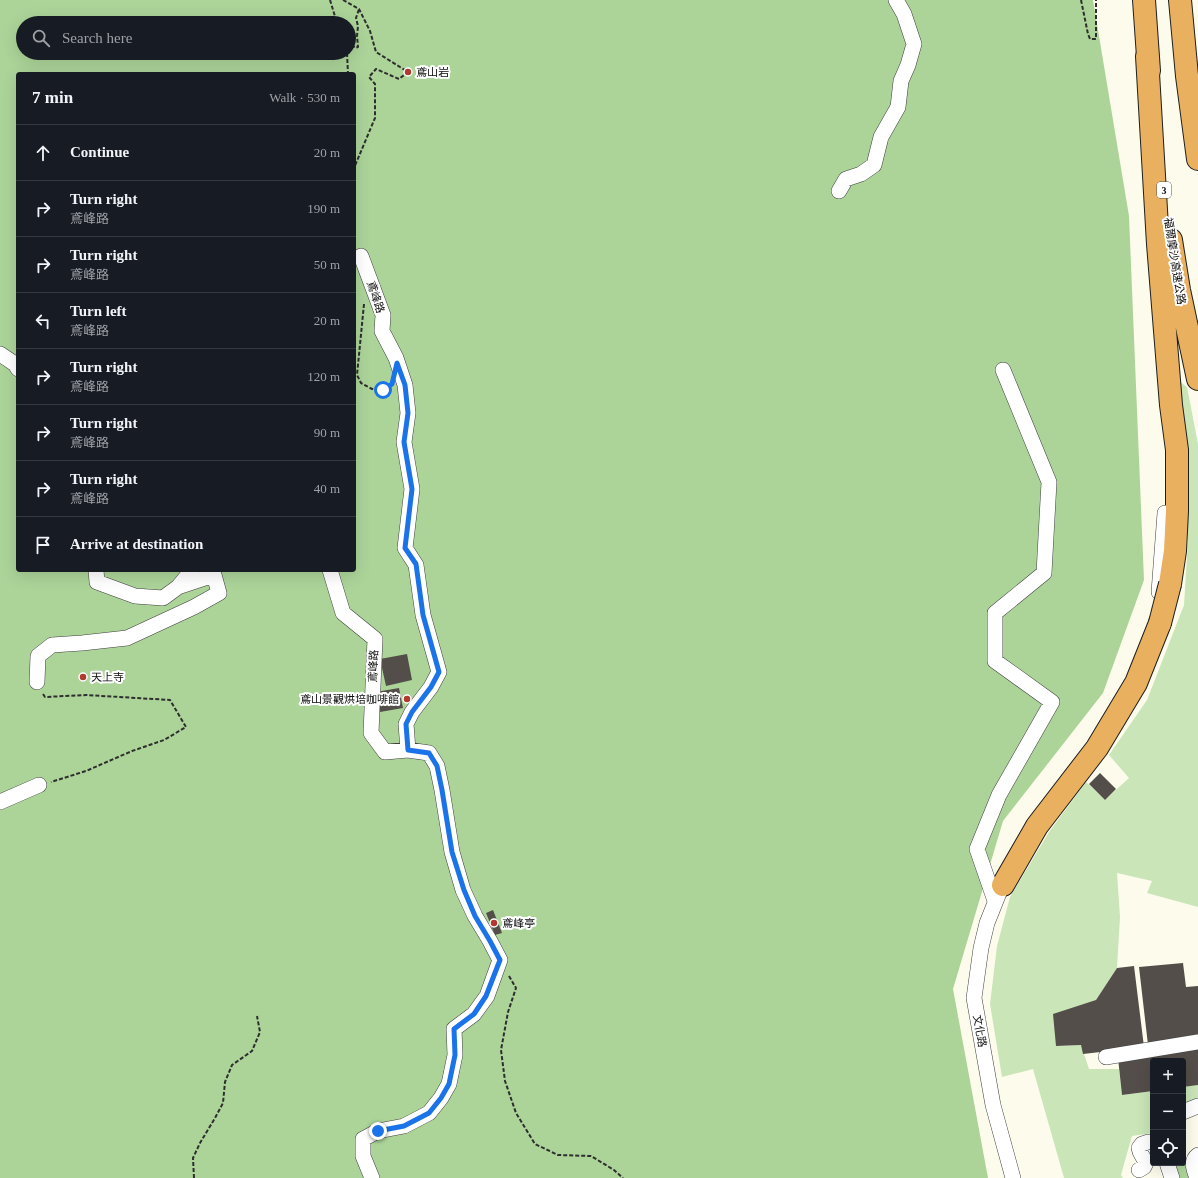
<!DOCTYPE html>
<meta charset="utf-8">
<style>
body{margin:0;font-family:"Times New Roman","Noto Sans TC",serif;background:#20242c;color:#f1f3f6}
.controls{position:absolute;right:12px;bottom:12px;display:grid;overflow:hidden;border-radius:4px;box-shadow:0 4px 16px #0002}
.controls button{width:36px;height:36px;display:grid;place-items:center;padding:0;border:0;border-bottom:1px solid #363941;background:#171b24;color:#f1f3f6;font:20px sans-serif}
.stop{position:absolute;width:12px;height:12px;margin:-9px;border:3px solid #1a73e8;border-radius:50%;background:#fff}
.stop.end{background:#1a73e8;border-color:#fff;box-shadow:0 1px 4px #0008}
.list{margin:0;padding:0;list-style:none}
h2{display:flex;justify-content:space-between;align-items:center;height:52px;margin:0;padding:0 16px;font-size:17px}
h2 small{font-size:13px;font-weight:400;color:#9ea1a6}
.list li{display:grid;grid-template-columns:26px 1fr auto;gap:12px;align-items:center;box-sizing:border-box;height:56px;padding:0 16px;border-top:1px solid #363941}
.list b{display:block;font-size:15px;white-space:nowrap}
.list p{margin:0;font-size:13px;white-space:nowrap;color:#9ea1a6}
.list em{font-size:13px;font-style:normal;color:#9ea1a6}
.icon{flex:none;width:22px;height:22px;fill:none;stroke:currentColor;stroke-width:2;stroke-linecap:round;stroke-linejoin:round}
.map{position:relative;flex:none;width:1198px;height:1178px;overflow:hidden}
.search{position:absolute;background:#171b24;box-shadow:0 4px 16px #0002;left:16px;top:16px;width:340px;height:44px;display:flex;align-items:center;gap:10px;box-sizing:border-box;padding:0 14px;border-radius:22px;color:#9ea1a6;font-size:15px}
.panel{position:absolute;background:#171b24;box-shadow:0 4px 16px #0002;left:16px;top:72px;width:340px;height:500px;border-radius:4px}
.map>svg:first-child{display:block}
</style>
<div class="map">
<svg width="1198" height="1178" viewBox="0 0 1198 1178">
<rect width="100%" height="100%" fill="#fdfcec"/>
<path fill="#cae5b8" d="M1175 378 1187 387 1198 444V907L1147 893 1152 881 1117 873 1120 917 1117 968 1096 1000 1057 1046 1081 1045 1089 1069H1119L1122 1095 1153 1091V1133L1132 1136 1121 1175 1123 1178H1064L1033 1069 1002 1077 990 1004 997 946 1010 897 1049 832 1086 782 1105 800 1129 778 1109 755 1147 700 1184 605 1188 541 1187 476Z
M1198 1085V1100L1183 1107V1087Z"/>
<path fill="#acd499" fill-rule="evenodd" d="M0 0H1093L1129 216 1144 580 1103 693 1003 821 953 989 988 1178H0ZM23 23H349V53H23ZM18 74H354V570H18Z
M1183 1159H1184L1189 1178H1176L1171 1163H1183Z"/>
<path fill="#534e49" d="M407 654 412 680 386 686 380 659Z
M399 688 403 708 380 712 376 692Z
M1100 773 1116 789 1105 800 1089 784Z
M493 910 502 933 495 935 486 913Z
M1183 963 1186 987 1198 986V1040L1148 1045 1139 967Z
M1134 966 1144 1047 1083 1054 1081 1045 1056 1046 1053 1014 1096 1000 1117 968Z
M1198 1048V1085L1183 1087V1061H1153V1091L1122 1095 1118 1058Z"/>
<g fill="none" stroke-linecap="round" stroke-linejoin="round">
<defs>
<path id="minor" d="M839 191 846 179 861 174 874 165 881 137 898 107 901 81 908 65 914 44 904 14 896 0
M361 256 383 315 382 331 396 358 405 385 408 413 404 442 412 489 405 548 416 565 423 615 439 672 431 687 412 712 406 724 408 750 429 753 437 766 442 790 452 852 463 890 475 916 490 941 500 960 487 996 474 1014 454 1029 455 1055 449 1084 441 1098 429 1113 404 1126 378 1131 363 1139V1156L372 1178
M0 354 15 364 18 369
M96 570 97 582 135 596 163 598 178 587 192 570
M330 570 343 613 375 639 371 733 385 752 408 750
M1159 592 1165 513
M37 682 38 656 52 645 82 643 127 638 194 607 219 593 214 575 178 587
M0 802 39 785
M999 893 987 923 981 948 974 998 993 1105 1013 1178
M995 901 977 849 999 795 1052 702 995 661V613L1044 573 1049 482 1003 370
M1106 1057 1198 1042
M1183 1112 1198 1106
M1167 1163 1172 1178
M1139 1170 1144 1167 1146 1163C1144 1157 1140 1155 1139 1148L1142 1144 1148 1142
M1197 1178C1194 1170 1190 1161 1198 1155"/>
<path id="highway" d="M1144 0 1149 71
M1180 0 1187 76 1198 159
M1147 56 1158 244 1171 405 1177 450V511L1175 551 1170 584
M1171 240 1179 290 1198 379
M1003 885 1037 826 1097 748 1136 683 1160 623"/>
</defs>
<use href="#minor" stroke="#3f3f3f" stroke-width="16"/>
<use href="#highway" stroke="#1d1d1d" stroke-width="24"/>
<path stroke="#2e2e2e" stroke-width="2" stroke-dasharray="4 2" stroke-linecap="butt" d="M330 0 337 23
M343 0 359 9 370 31 376 52 408 72 399 79 376 69 369 77 375 84V118L354 168
M1081 0 1088 34 1090 39H1096V0
M349 42 351 41 352 45 355 48 358 47 357 36 358 26 356 18 359 9
M347 53 348 74
M364 304 357 375 361 383 372 389 383 390 391 385
M43 694 45 697 86 695 170 700 186 727 164 740 132 751 86 771 51 782
M509 976 516 988 508 1012 501 1050 505 1081 516 1113 535 1144 558 1155 591 1156 614 1170 623 1178
M194 1178 193 1158 200 1143 215 1118 223 1103 225 1082 232 1065 252 1051 260 1032 257 1016"/>
<use href="#minor" stroke="#fff" stroke-width="15"/>
<use href="#highway" stroke="#e8b05f" stroke-width="22"/>
<defs>
<path id="highway-bridge" d="M1160 623 1170 584"/>
</defs>
<use href="#highway-bridge" stroke="#1d1d1d" stroke-width="24" stroke-linecap="butt"/>
<use href="#highway-bridge" stroke="#e8b05f" stroke-width="22"/>
</g>
<g fill="none" stroke-linecap="round" stroke-linejoin="round">
<path stroke="#1a73e8" stroke-width="5" d="M378 1131 404 1126 429 1113 441 1098 449 1084 455 1055 454 1029 474 1014 486 996 500 960 490 941 475 916 464 890 452 852 442 790 437 766 429 753 408 750 406 724 412 712 431 687 439 672 423 615 416 564 405 548 412 489 404 442 408 413 405 385 397 363 392 384 383 390"/>
</g>
<g fill="#b03a2f" stroke="#fff" stroke-width="1.5">
<circle cx="408" cy="72" r="4"/>
<circle cx="83" cy="677" r="4"/>
<circle cx="407" cy="699" r="4"/>
<circle cx="494" cy="923" r="4"/>
</g>
<g text-anchor="middle" stroke-width="4" stroke-linejoin="round" paint-order="stroke">
<rect fill="#fff" stroke="#555" stroke-width="1" x="1157" y="182" width="14" height="16" rx="3"/>
<g font-size="10" font-weight="bold" fill="#0c0c0c">
<text x="1164" y="194">3</text>
</g>
<g font-size="11" fill="#0c0c0c" stroke="#fff" text-anchor="start">
<text x="416" y="76">鳶山岩</text>
<text x="91" y="681">天上寺</text>
<text x="399" y="703" text-anchor="end">鳶山景觀烘培咖啡館</text>
<text x="502" y="927">鳶峰亭</text>
</g>
<g font-size="11" fill="#0c0c0c" stroke="#fff">
<text transform="translate(1175 261) rotate(81)" y="4">福爾摩沙高速公路</text>
<text transform="translate(376 297) rotate(72)" y="4">鳶峰路</text>
<text transform="translate(373 666) rotate(-87)" y="4">鳶峰路</text>
<text transform="translate(980 1031) rotate(80)" y="4">文化路</text>
</g>
</g>
</svg>
<div class="controls">
<button>+</button>
<button>−</button>
<button><svg class="icon" aria-label="locate" viewBox="0 0 24 24"><circle cx="12" cy="12" r="6"/><path d="M12 2v4M12 18v4M2 12h4M18 12h4"/></svg></button>
</div>
<div class="stop" style="left:383px;top:390px"></div>
<div class="stop end" style="left:378px;top:1131px"></div>
<div class="search"><svg class="icon" aria-label="search" viewBox="0 0 24 24"><circle cx="10" cy="10" r="6"/><path d="M15 15l6 6"/></svg>Search here</div>
<section class="panel">
<h2>7 min<small>Walk · 530 m</small></h2>
<ul class="list">
<li><svg class="icon" aria-label="ahead" viewBox="0 0 24 24"><path d="M12 20V5M6 11l6-6 6 6"/></svg><div><b>Continue</b></div><em>20 m</em></li>
<li><svg class="icon" aria-label="right" viewBox="0 0 24 24"><path d="M7 20v-9h11M14 6l5 5-5 5"/></svg><div><b>Turn right</b><p>鳶峰路</p></div><em>190 m</em></li>
<li><svg class="icon" aria-label="right" viewBox="0 0 24 24"><path d="M7 20v-9h11M14 6l5 5-5 5"/></svg><div><b>Turn right</b><p>鳶峰路</p></div><em>50 m</em></li>
<li><svg class="icon" aria-label="left" viewBox="0 0 24 24"><path d="M17 20v-9H6M10 6l-5 5 5 5"/></svg><div><b>Turn left</b><p>鳶峰路</p></div><em>20 m</em></li>
<li><svg class="icon" aria-label="right" viewBox="0 0 24 24"><path d="M7 20v-9h11M14 6l5 5-5 5"/></svg><div><b>Turn right</b><p>鳶峰路</p></div><em>120 m</em></li>
<li><svg class="icon" aria-label="right" viewBox="0 0 24 24"><path d="M7 20v-9h11M14 6l5 5-5 5"/></svg><div><b>Turn right</b><p>鳶峰路</p></div><em>90 m</em></li>
<li><svg class="icon" aria-label="right" viewBox="0 0 24 24"><path d="M7 20v-9h11M14 6l5 5-5 5"/></svg><div><b>Turn right</b><p>鳶峰路</p></div><em>40 m</em></li>
<li><svg class="icon" aria-label="arrive" viewBox="0 0 24 24"><path d="M6 21V4h12l-3 4 3 4H6"/></svg><div><b>Arrive at destination</b></div></li>
</ul>
</section>
</div>
